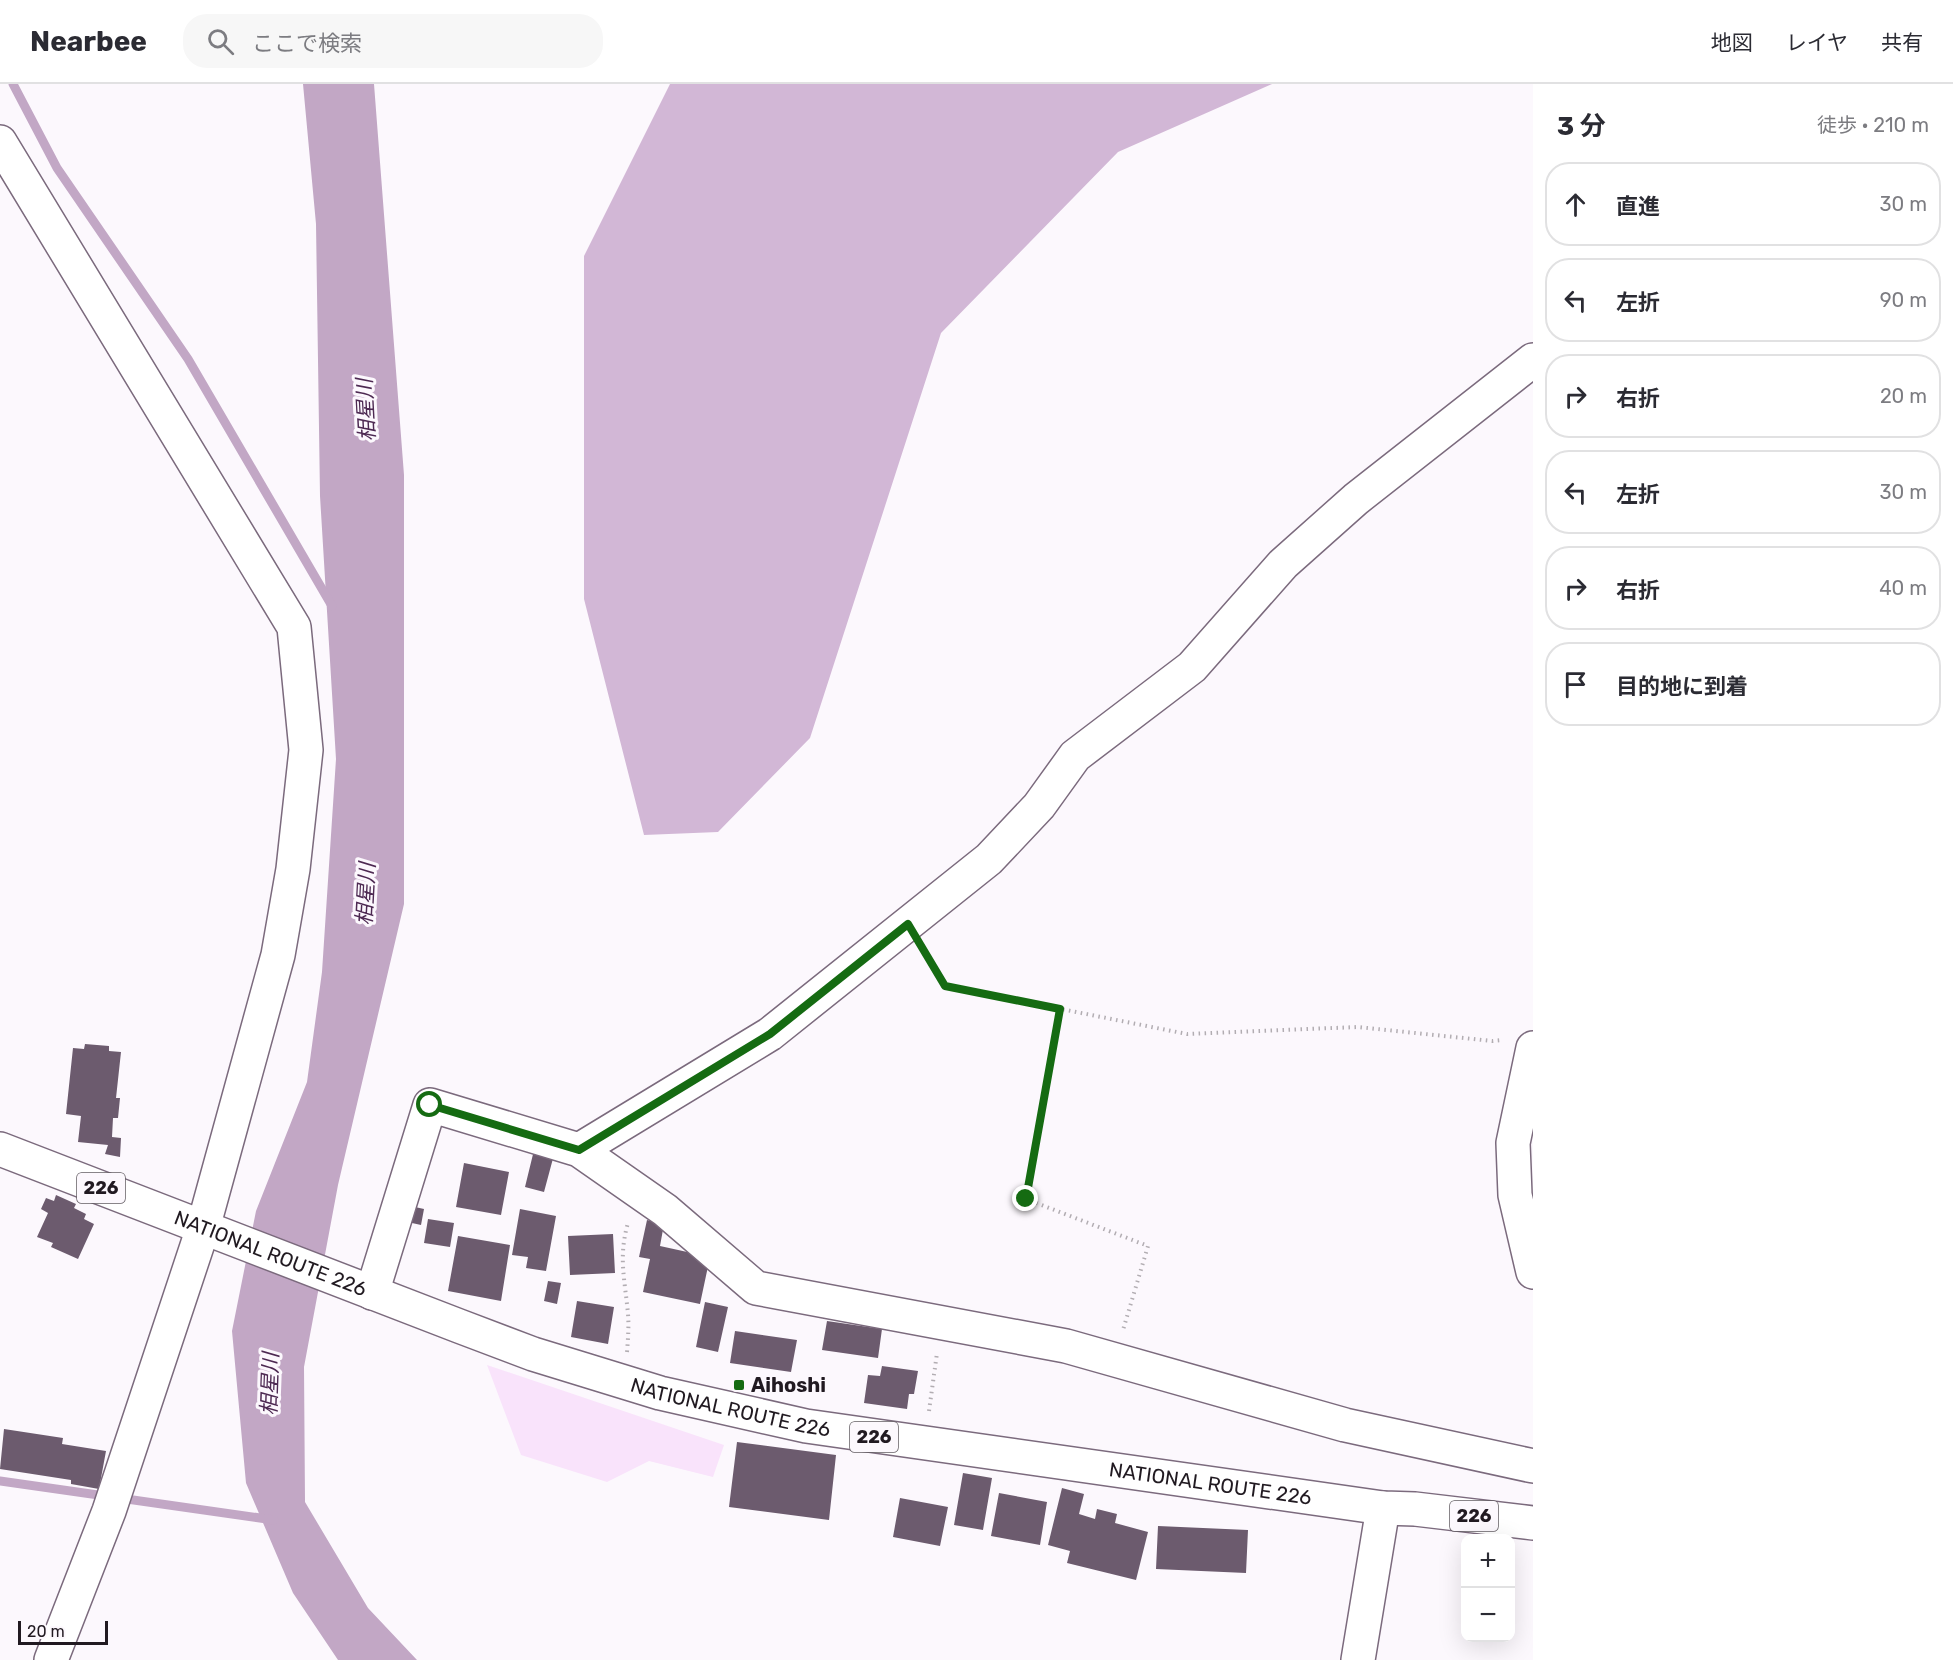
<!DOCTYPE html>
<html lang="ja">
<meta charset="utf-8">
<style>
body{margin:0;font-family:Rubik,"Noto Sans JP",sans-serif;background:#f7f7f7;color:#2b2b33}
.controls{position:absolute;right:18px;bottom:18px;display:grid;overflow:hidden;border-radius:12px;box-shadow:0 6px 24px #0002}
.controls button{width:54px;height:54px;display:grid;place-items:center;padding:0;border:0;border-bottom:2px solid #e1e1e2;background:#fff;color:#2b2b33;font:30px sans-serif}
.scale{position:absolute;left:18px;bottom:15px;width:90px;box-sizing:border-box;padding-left:6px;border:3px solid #211a21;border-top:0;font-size:16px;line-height:21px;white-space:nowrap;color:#211a21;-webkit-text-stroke:4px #fcf8fd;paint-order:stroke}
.stop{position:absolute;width:18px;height:18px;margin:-14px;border:4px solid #156b12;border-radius:50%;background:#fff}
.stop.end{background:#156b12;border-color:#fff;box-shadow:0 2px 6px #0008}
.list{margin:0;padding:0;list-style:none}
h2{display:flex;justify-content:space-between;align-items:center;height:78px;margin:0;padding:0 24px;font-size:26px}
h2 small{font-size:20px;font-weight:400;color:#7c7c81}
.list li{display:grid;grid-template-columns:39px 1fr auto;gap:18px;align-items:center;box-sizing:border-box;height:84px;margin:0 12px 12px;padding:0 12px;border:2px solid #e1e1e2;border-radius:24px}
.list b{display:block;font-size:22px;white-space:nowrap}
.list em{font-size:20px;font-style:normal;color:#7c7c81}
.icon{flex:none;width:33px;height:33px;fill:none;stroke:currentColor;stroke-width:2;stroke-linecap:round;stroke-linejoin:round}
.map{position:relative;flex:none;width:1533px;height:1576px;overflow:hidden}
header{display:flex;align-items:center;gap:36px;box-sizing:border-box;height:84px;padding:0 30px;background:#fff;border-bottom:2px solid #e1e1e2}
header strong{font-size:28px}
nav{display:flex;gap:33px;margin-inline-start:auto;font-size:21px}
.search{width:420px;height:54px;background:#f7f7f7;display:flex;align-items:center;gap:15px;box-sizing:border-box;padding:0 21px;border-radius:24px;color:#7c7c81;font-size:22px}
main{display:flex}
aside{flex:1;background:#fff}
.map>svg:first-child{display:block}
</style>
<header>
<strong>Nearbee</strong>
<div class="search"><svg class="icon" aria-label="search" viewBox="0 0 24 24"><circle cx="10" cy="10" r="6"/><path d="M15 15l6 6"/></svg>ここで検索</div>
<nav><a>地図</a><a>レイヤ</a><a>共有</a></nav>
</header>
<main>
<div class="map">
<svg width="1533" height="1576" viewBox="0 0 1533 1576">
<rect width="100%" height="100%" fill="#fcf8fd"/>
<path fill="#f9e3fb" d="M487 1281 724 1361 713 1393 649 1377 607 1398 521 1371Z"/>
<path fill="#d2b7d6" d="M670 0H1272L1118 68 941 249 810 654 718 748 644 751 584 515V172Z"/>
<path fill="#c2a7c5" d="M303 0H374L404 391V820L338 1101 304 1283 305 1418 368 1524 417 1576H338L293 1509 246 1399 232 1247 256 1127 307 998 322 888 336 675 320 412 316 140Z"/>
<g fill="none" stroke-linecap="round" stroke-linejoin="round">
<path stroke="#c2a7c5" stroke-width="9" d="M13 0 57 84 188 275 332 522
M0 1397 274 1436"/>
</g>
<path fill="#6c5b6e" d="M85 960 109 962V967L121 968 116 1014H120L118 1034H113L112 1053 121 1054 120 1073 105 1070 108 1061 78 1058 81 1032 66 1030 73 964 84 965Z
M535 1062 555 1067 544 1108 525 1103Z
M464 1079 509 1088 501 1131 456 1123Z
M56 1111 76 1120 74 1124 86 1130 84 1135 94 1140 78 1175 51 1163 53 1159 37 1153 48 1129 41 1125 46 1114 54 1117Z
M406 1121 424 1125 421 1141 403 1137Z
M520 1125 556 1132 546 1187 526 1184 528 1173 512 1171Z
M428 1135 454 1139 450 1163 424 1159Z
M647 1136 664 1140 660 1162 710 1173 700 1220 643 1208 650 1175 639 1173Z
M613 1150 615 1189 570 1191 568 1152Z
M458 1152 510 1161 501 1217 448 1207Z
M548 1197 561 1199 557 1220 544 1217Z
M577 1217 614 1223 608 1260 571 1253Z
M705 1218 728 1223 718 1268 696 1263Z
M827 1237 882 1245 878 1274 822 1266Z
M735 1247 797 1256 791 1288 730 1279Z
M882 1282 918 1287 914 1310H909L907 1325 864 1319 868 1291 880 1292Z
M4 1345 63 1354 62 1360 106 1367 99 1405 71 1400V1396L0 1385Z
M737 1358 836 1371 829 1436 729 1423Z
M963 1389 992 1394 983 1446 954 1441Z
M1062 1404 1084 1410 1079 1430 1095 1435 1097 1425 1117 1430 1115 1439 1148 1448 1136 1496 1067 1479 1070 1467 1048 1461Z
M999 1409 1047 1418 1040 1461 991 1452Z
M900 1414 948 1423 940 1462 893 1453Z
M1158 1442 1248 1446 1246 1489 1156 1485Z"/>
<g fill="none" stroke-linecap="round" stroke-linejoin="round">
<defs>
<path id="street" d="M0 58 294 543 306 666 293 785 278 871 203 1144 109 1427 51 1576
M1533 964 1513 1059 1515 1111 1533 1188
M579 1066 665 1126 756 1204 1066 1262 1345 1341 1533 1382
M372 1209 430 1021 579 1066 770 950 989 775 1039 722 1075 672 1192 583 1283 480 1356 415 1533 276"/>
<path id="secondary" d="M1358 1576 1383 1424"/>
<g id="highway">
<path id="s1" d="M0 1065 459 1242 533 1270 660 1309 806 1342 1383 1424 1415 1425 1533 1439"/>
</g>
</defs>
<use href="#street" stroke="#7b6a7d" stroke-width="36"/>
<use href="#secondary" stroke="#7b6a7d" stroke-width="36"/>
<use href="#highway" stroke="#7b6a7d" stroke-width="36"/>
<path stroke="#b2adb2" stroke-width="4" stroke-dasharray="1.5 4.5" stroke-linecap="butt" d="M924 866 945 902 1187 950 1358 943 1492 957 1503 956
M1060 925 1026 1115 1148 1162 1123 1246
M627 1268C628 1255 629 1243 628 1230 625 1196 618 1173 628 1139
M929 1327 937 1269"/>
<use href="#street" stroke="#fff" stroke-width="33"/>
<use href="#secondary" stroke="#fff" stroke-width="33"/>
<use href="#highway" stroke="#fff" stroke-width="33"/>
</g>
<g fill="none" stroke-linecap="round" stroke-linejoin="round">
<path stroke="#156b12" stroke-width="8" d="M430 1021 579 1066 770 950 908 840 945 902 1060 925 1026 1115"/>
</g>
<rect fill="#156b12" stroke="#fcf8fd" stroke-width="2" x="733" y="1295" width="12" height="12" rx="3"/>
<g text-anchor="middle" stroke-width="6" stroke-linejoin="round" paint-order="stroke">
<g fill="#fcf8fd" stroke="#635d63" stroke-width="1.5">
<rect x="77" y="1089" width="48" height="30" rx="4.5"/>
<rect x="850" y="1338" width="48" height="30" rx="4.5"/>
<rect x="1450" y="1417" width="48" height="30" rx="4.5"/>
</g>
<g font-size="18" font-weight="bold" fill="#211a21">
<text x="101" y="1110">226</text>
<text x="874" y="1359">226</text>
<text x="1474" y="1438">226</text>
</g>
<g font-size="20" fill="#211a21" stroke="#fcf8fd">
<text dy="7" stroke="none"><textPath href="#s1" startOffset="290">NATIONAL ROUTE 226</textPath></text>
<text dy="7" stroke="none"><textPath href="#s1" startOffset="776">NATIONAL ROUTE 226</textPath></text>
<text dy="7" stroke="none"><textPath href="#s1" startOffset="1262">NATIONAL ROUTE 226</textPath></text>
</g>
<g font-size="20" font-weight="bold" fill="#211a21" stroke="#fcf8fd" text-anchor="start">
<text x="751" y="1308">Aihoshi</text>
</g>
<g font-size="21" font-style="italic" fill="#4d2952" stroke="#fcf8fd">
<text transform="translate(366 326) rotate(-93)" y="7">相星川</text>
<text transform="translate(366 810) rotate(-87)" y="7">相星川</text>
<text transform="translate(270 1300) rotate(-88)" y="7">相星川</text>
</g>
</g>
</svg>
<div class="controls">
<button>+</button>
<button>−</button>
</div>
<div class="scale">20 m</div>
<div class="stop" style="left:430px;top:1021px"></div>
<div class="stop end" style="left:1026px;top:1115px"></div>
</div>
<aside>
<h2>3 分<small>徒歩 · 210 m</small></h2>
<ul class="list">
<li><svg class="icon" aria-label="ahead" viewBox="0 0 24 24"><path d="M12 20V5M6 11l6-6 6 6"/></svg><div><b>直進</b></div><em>30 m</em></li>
<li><svg class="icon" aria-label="left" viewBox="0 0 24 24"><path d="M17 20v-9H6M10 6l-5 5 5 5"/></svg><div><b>左折</b></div><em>90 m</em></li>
<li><svg class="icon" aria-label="right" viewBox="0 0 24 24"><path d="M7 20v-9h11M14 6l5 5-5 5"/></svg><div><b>右折</b></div><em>20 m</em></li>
<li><svg class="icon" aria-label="left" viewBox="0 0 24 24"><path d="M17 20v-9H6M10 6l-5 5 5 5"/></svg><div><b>左折</b></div><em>30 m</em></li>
<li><svg class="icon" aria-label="right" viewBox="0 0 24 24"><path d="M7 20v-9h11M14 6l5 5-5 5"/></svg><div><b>右折</b></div><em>40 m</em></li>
<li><svg class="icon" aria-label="arrive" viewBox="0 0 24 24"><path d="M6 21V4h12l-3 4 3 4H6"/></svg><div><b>目的地に到着</b></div></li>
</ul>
</aside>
</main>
